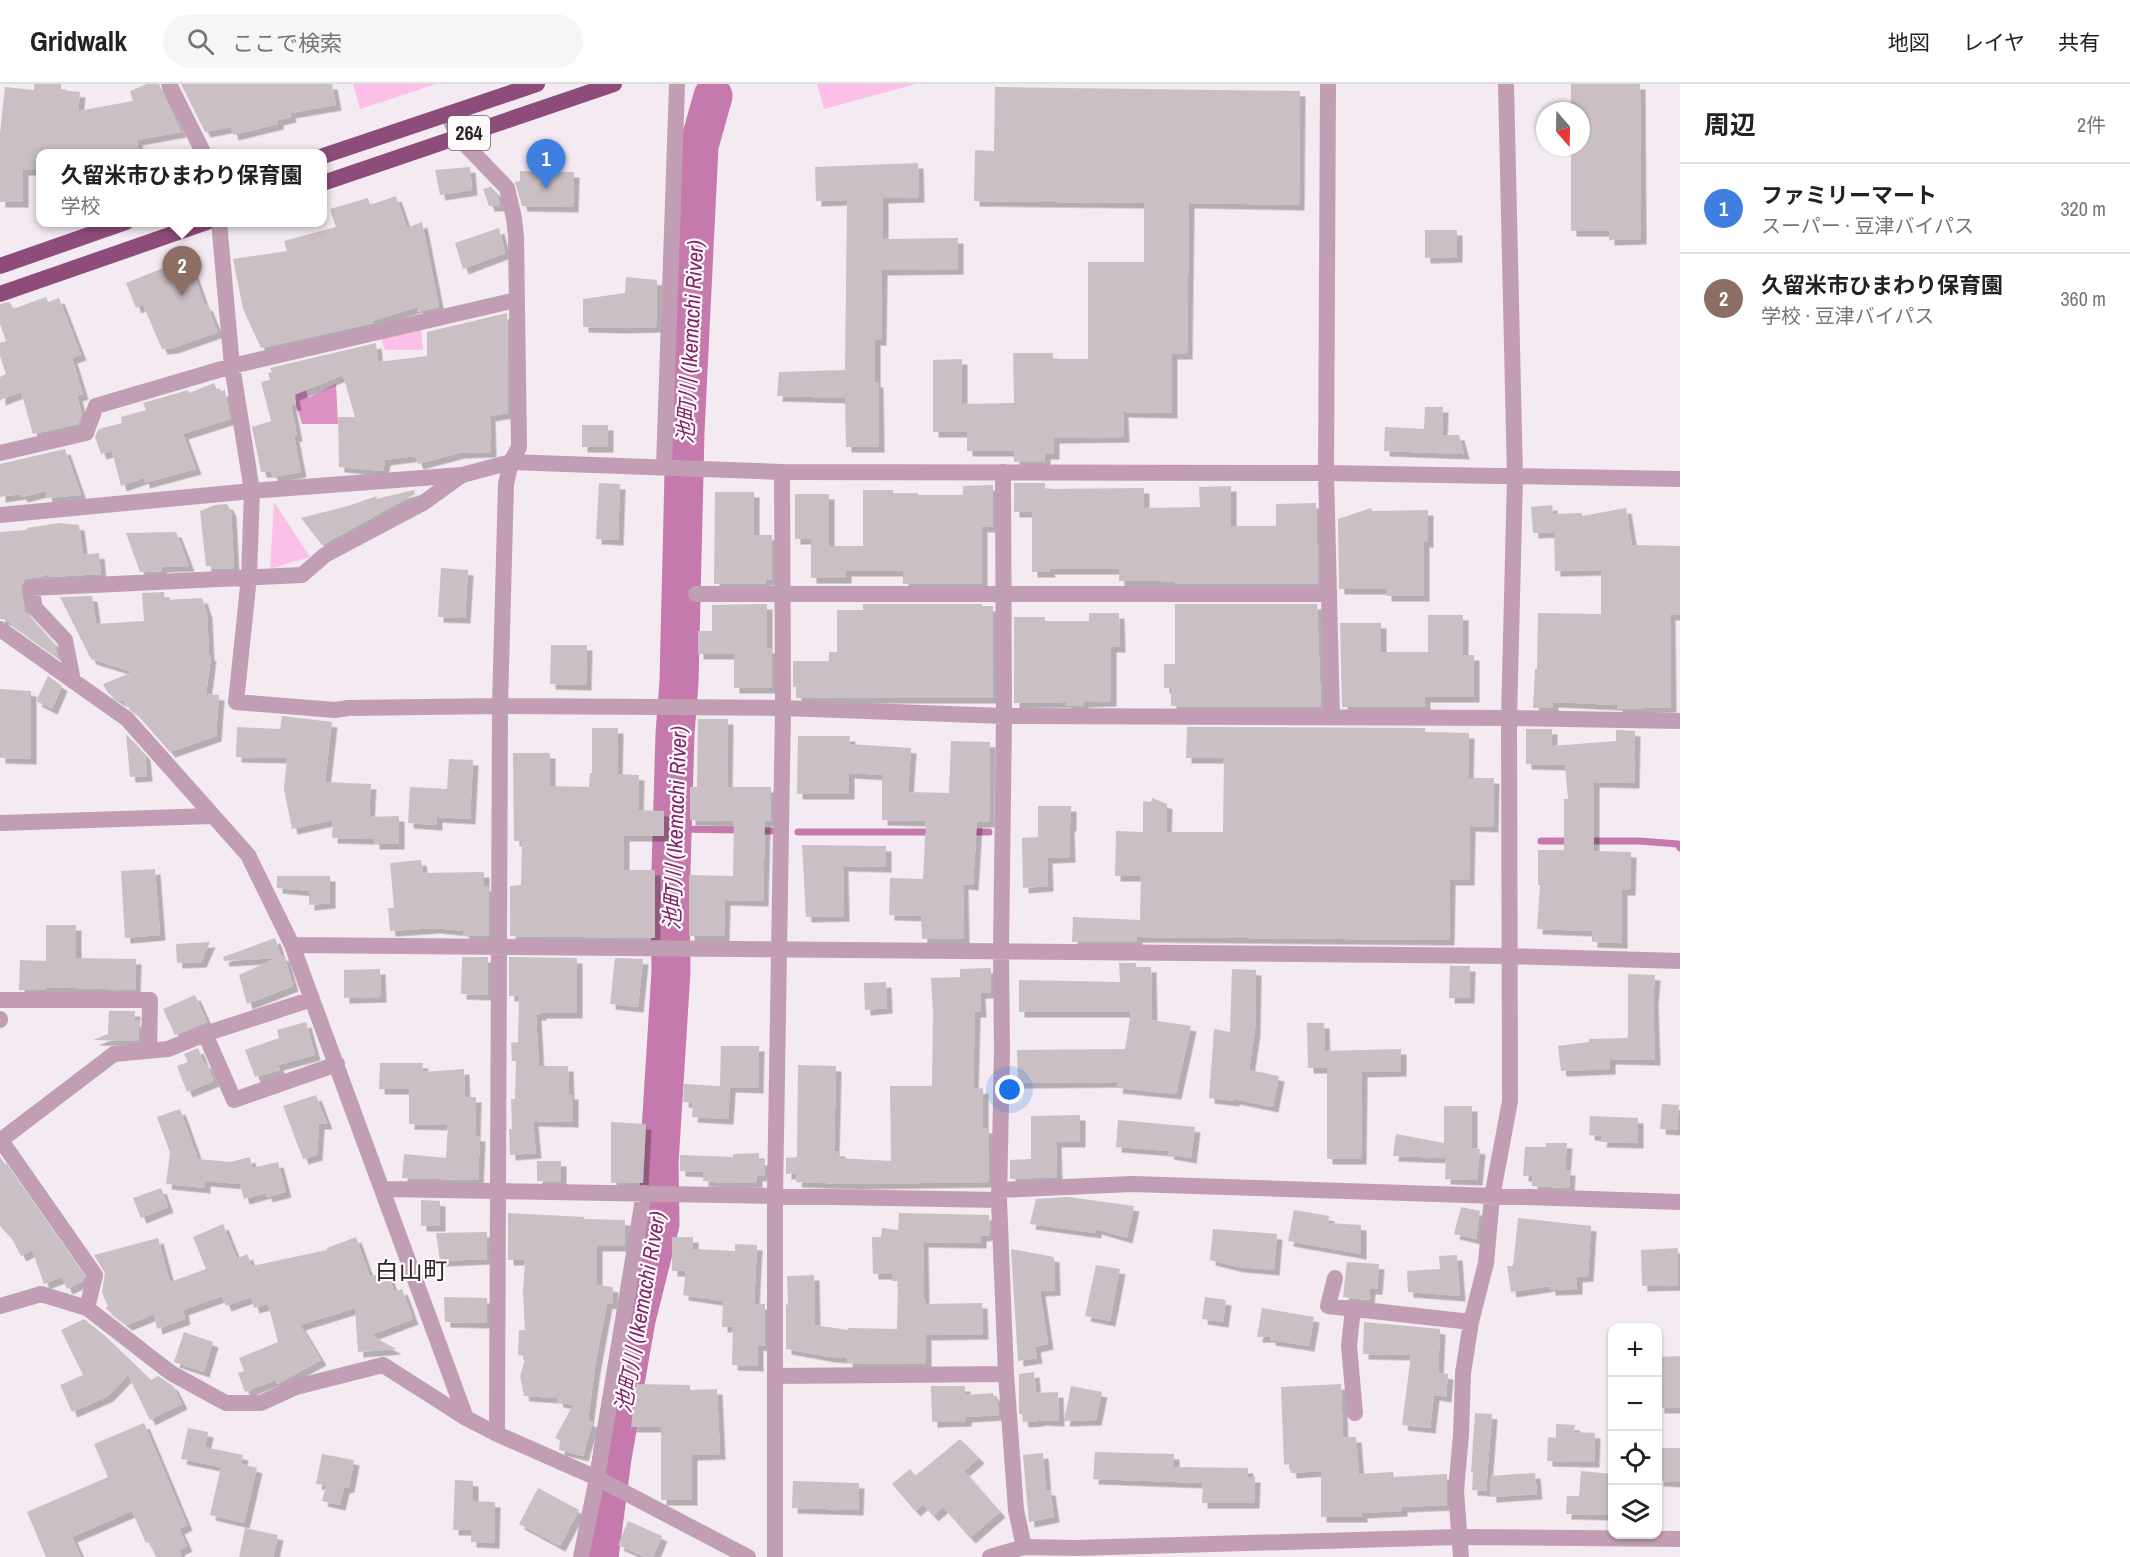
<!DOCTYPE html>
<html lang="ja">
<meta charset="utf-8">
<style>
body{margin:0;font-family:"Archivo Narrow","Noto Sans JP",sans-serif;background:#f6f6f6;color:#222}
.controls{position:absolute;right:18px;bottom:18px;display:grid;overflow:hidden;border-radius:12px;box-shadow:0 2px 4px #0004}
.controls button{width:54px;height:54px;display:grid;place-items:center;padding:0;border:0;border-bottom:2px solid #e0e0e0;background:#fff;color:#222;font:30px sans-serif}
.compass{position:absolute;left:1536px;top:18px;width:54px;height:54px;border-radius:50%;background:#fff;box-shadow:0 2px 4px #0004;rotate:160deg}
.you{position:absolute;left:1010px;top:1006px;width:21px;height:21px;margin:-15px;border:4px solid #fff;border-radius:50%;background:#1a73e8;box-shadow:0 0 0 9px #1a73e833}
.badge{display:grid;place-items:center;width:39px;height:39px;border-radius:50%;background:#30654a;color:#fff;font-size:20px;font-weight:700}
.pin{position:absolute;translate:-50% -50px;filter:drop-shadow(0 2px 3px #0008)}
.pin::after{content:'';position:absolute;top:32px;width:21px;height:18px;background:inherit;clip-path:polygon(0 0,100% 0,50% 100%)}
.popup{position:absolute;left:36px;top:65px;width:291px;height:78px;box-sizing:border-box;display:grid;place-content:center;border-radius:12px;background:#fff;filter:drop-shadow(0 2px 4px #0005);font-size:20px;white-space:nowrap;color:#767676}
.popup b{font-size:22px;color:#222}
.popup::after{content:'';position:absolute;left:50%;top:100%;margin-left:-12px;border:12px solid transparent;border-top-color:#fff}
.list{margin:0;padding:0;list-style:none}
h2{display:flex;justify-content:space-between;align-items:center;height:78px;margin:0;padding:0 24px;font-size:26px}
h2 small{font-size:20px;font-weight:400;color:#767676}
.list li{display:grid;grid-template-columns:39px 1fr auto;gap:18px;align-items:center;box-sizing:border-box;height:90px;padding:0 24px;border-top:2px solid #e0e0e0}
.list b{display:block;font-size:22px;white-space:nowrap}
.list p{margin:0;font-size:20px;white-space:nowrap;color:#767676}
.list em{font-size:20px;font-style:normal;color:#767676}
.icon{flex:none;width:33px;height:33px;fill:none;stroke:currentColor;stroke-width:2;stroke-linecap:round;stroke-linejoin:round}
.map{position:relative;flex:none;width:1680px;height:1473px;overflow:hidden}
header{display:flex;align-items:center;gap:36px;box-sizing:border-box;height:84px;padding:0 30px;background:#fff;border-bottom:2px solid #e0e0e0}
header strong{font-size:28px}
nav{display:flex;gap:33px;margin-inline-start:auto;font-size:21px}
.search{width:420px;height:54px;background:#f6f6f6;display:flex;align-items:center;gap:15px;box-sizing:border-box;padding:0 21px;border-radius:33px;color:#767676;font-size:22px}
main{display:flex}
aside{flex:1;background:#fff}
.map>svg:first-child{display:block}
</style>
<header>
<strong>Gridwalk</strong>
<div class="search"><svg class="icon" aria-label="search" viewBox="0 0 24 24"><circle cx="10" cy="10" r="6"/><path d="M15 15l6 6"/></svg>ここで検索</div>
<nav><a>地図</a><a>レイヤ</a><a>共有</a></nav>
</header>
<main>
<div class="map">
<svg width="1680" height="1473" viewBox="0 0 1680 1473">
<defs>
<filter id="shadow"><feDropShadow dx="5.5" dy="5.5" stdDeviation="0" flood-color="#0004"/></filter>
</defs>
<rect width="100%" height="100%" fill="#f4eaf1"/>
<path fill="#fcbfe7" d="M353 0H436L360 25Z
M817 0H916L824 25Z
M421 244 423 266H385L381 254Z
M274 418 310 473 270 485Z"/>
<path fill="#dd90c4" d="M303 294 308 314 336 300 338 340H302L296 321 295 295Z"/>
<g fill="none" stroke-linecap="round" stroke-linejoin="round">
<path stroke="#c579ad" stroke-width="7" d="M672 745 743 746
M757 747H772
M798 748H933
M968 748H989
M1541 757H1573
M1587 757H1639L1678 760 1680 764"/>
<path stroke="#c579ad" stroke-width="39" d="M599 1473 612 1374 636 1236 660 1140 659 1079 671 887 670 820 675 650 679 598 685 348 699 62 713 12"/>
</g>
<path fill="#c9bfc5" filter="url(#shadow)" d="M34 0H61V6L80 8 78 27 133 17 130 7 147 0H159L181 48 137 56 139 69H41V86H23V118H0V50L5 3 34 6Z
M181 0H332L336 21 290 29 291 33 278 36V40L233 51 231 43 205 48Z
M1571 0H1640L1641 155 1609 156V147H1571V63H1581V27H1571Z
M995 3 1300 7 1299 121 1189 119 1187 270H1172V329L1123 328 1124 353 1054 354V370H1045V378H1014V367H967V348H933V276L962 275V320L1014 319 1013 269H1053V275H1088V178H1144V119L974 117 975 66 994 67Z
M918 79 919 113 883 114V155L958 154V185L882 186 881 256H875V298H878L879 363H846L845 314 777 312 779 288 845 286 847 116 816 117 815 83Z
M470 83 472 106 440 111 435 86Z
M520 87 574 88 573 123 522 122 515 98 520 97Z
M491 103 497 109 500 122H489L483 105Z
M396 112 407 144 422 138 439 223 417 228V223L372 237 373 239 261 264 243 225 233 175 287 167 284 157 336 143 330 125 368 114 370 121Z
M499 144 505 169 463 185 455 159Z
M1425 146H1457V173L1425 174Z
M188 174 205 222 207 221 218 248 173 264 162 265 143 221 136 224 126 199Z
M626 193 657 196 656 243 619 244 583 243V215L625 209Z
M46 213 48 218 59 214 81 271 72 274 83 310 77 312 82 330 78 340 33 350 21 308 0 316V293L6 290 0 272V259L6 257 0 240V220L10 218 13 225Z
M507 229 508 329 490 332 491 368 459 369 418 380 415 372 385 376 383 387 339 383 338 333H355L343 291 294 311 296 321H291L297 352H294L301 388 273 393 271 388H261L252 343 271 337 261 298 270 296 268 289 272 288 270 284 376 259 378 278 427 272V248Z
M214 299 218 308 225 306 230 335 183 350 196 385 144 399V394L121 402 112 367 101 370 95 353 99 345 122 339 121 333 146 326 143 319 188 306 189 309Z
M1425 323H1443L1442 351H1459L1464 370 1384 367 1385 343 1424 345Z
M582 341H608V363H582Z
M65 365 81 411 47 414 46 407 22 413 21 410 0 413V380Z
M599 399 620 400 618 456 596 455Z
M1014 399H1045V405L1144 404V424L1200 423 1199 403 1231 402V442H1276V420L1316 419 1318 500H1175V498L1161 497H1119V485H1049L1050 488H1032V428H1014Z
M993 401V443H982V500H903V487H846V494H811V455H795V410H829V462H863V406H893V409H918V411H963V402Z
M414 406 415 410 322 461 301 434 348 422 377 412 376 415Z
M715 408H754V451H772V496H766V500H714Z
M227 420 231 427 234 484 211 485V482H206L200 427 215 421Z
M1552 421 1553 430 1582 429V432L1626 424 1632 461 1680 462V531H1670L1671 623 1617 625V621L1553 618V624H1533L1535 585H1537L1538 529 1601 530V486L1555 487 1554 448 1533 449 1531 423Z
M1371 424 1372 427 1428 426V458H1424V512H1386V505H1339L1338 435Z
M59 439 79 441 83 471 99 469 101 490 49 493 48 490 41 493 25 495 22 500 21 506 25 527 55 561 58 573 6 536 0 535V448L27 446V444Z
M176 448 189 482 161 483 162 487 140 488 126 449Z
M441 484 468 486 465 534 438 533Z
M164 508 165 516 202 514 207 529 209 571 211 572 206 610 219 611 216 652 170 668 135 628 124 620V617H120L108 609 103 600 133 588 91 575 60 513 92 512 96 540 144 537 142 509Z
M767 520V564H772V604H734V570H698V547H712V521Z
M863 520H982V522H993V614H796V603H793V577H829V568H837V526H863Z
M1175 520H1317L1321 623 1171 622V604H1164V580H1175Z
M1089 529H1119L1120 563H1111V617L1083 618 1084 622H1066V618L1014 619V533H1045V537H1089Z
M1428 531H1463V571H1474V613H1425V623H1342L1340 539H1381V568H1428Z
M551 561H587L586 601 550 600Z
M48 592 62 602 52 625 36 617Z
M0 605 31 607V675L0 674Z
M282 632 332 638 325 698 371 700 369 733 399 732V760H374V755L332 754 333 736 292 745 284 705 287 674 236 673 237 643 280 645Z
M698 635H728L727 703H771V737H765L763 817 725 816 724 852H689V791L733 792 734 737 690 736V703H697Z
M1187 643 1425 644V648L1469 649 1468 694H1494L1493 743 1470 742 1469 796H1450L1449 856 1137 853V858H1072L1073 833 1140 836 1141 792H1115L1116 747 1143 748V717L1151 718 1152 714 1167 720 1166 748H1223L1224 674H1186Z
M592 644H618L617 690 639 691 638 726 664 727V752H624V786H655V854L510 852V802L521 801 522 757H514L513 669H550V702L589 703 590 689H592Z
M1526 645H1552V662L1616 657V646L1635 647 1634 699 1594 698V767L1631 768 1630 806H1622V859L1592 858V847L1537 845 1540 801H1538V766H1564V715H1568L1565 681 1526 680Z
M126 650 145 671 147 692 130 693Z
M798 652H850L849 660 911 664 908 708 949 709 951 657 990 658 989 738H977L973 801 963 800 964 854 922 855 921 832 889 831 890 794 923 795 926 737 882 736V691L849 689V710H797Z
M449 675 473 676 470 735 437 733V741L408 739 410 703 447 705Z
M1038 722H1071V742H1069L1070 773 1047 774 1048 802 1023 804 1022 754 1038 753Z
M802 761 886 762V783L843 782 844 832 806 833Z
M421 776 423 789 484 788V802H489V852H463L464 847 435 844 390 847 388 824H394L390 779Z
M155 785 160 851 125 854 121 787Z
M277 792H330V819L309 821V807L277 804Z
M46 841H76V874L136 875 135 906 46 903V906H19L20 876 46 877Z
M275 854 281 872 284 871 293 902 247 920 239 891 276 874 224 877 223 873Z
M210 858 201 878 177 879 176 860Z
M462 873H488V911L461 910Z
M509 873 577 874V929H541V931H536L539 982H568L569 1010H573V1038L533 1037 536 1069 510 1071 509 1045H512L511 1015H515L516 977H512L511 959 518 958 519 912H509Z
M615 874 643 875 638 923 610 920Z
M1119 879H1136V883H1151L1152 936 1191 942 1176 1010 1117 1004 1118 998 1018 999 1017 966 1125 965 1131 928H1019V896L1120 898Z
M1450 882H1470L1469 914H1449Z
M991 884V909H980L981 928H975L973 1005 983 1004V1044H989V1098L854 1100 796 1098 797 1089 786 1090V1074L797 1073 798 981 836 982 834 1067H840L839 1074 891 1077 890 1002H932L933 929 931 894 960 893V885Z
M380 885 381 913 344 914V886Z
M1232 885 1256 886 1255 946 1249 986 1279 992 1273 1023 1234 1015V1017L1209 1014 1214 945 1230 948Z
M1628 890 1655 891 1653 916 1655 976 1610 975V985L1561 987 1558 962 1589 958V955L1627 954 1628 951Z
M886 898 887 924 865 926 864 899Z
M195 911 207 938 175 951 163 925Z
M109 927H135L134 938 139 936 138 957 93 956 108 950Z
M306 938 315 971 278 981 280 986 255 993 245 966 279 954 277 946Z
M1307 939H1324L1325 967 1401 965V987L1362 988 1361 1075H1327V984H1308Z
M721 962H759L758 1004 730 1003 728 1035 692 1033 693 1019 683 1018 684 1000 720 1002Z
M198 964 204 979H206L214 997 187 1008 177 982 188 978 184 970Z
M380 979H423L422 988 464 985 465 1013H476L475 1052H480L478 1096 402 1094 404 1070 446 1074 448 1041 409 1040V1005H379Z
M316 1011 327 1040H319L317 1071 303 1075 283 1022Z
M1662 1020 1679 1021 1677 1046 1660 1045Z
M1444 1022H1472V1064L1480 1065 1477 1096 1445 1095 1446 1074 1393 1072 1396 1050 1444 1059Z
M180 1025 198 1075 230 1078 250 1073 252 1084 278 1078 286 1108 267 1113 266 1109 244 1115 240 1100 205 1097V1104L166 1100 170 1069 157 1033Z
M1080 1031V1058H1056L1057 1093 1010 1095V1076L1031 1075V1032Z
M1590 1032 1638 1034V1059L1601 1058 1602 1052 1589 1051Z
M1118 1036 1195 1043 1191 1074 1168 1070 1169 1067 1116 1063Z
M611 1038 646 1040 643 1099H611Z
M1546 1059H1567L1565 1086H1570L1569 1104 1532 1102V1092H1523L1525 1063H1546Z
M759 1069V1076H765V1091L757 1092V1098L724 1099 703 1097 704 1088 680 1087V1071L733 1073V1070Z
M0 1073 84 1193 82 1198 67 1205 62 1193 44 1200 32 1166 21 1172 12 1155 0 1142Z
M537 1077H561V1098L537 1097Z
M161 1104 168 1123 141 1134 133 1114Z
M1068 1113 1134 1122 1127 1154 1096 1145V1149L1030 1140 1036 1115Z
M421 1116 440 1117V1142H421Z
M1461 1123 1480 1127 1476 1155 1454 1150Z
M1294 1126 1329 1132 1328 1139 1361 1141V1170L1288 1157Z
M508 1129 584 1133V1135L625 1136 624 1162H597V1201L613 1203 612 1220 607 1219 595 1283 588 1337 593 1338 583 1372 559 1366 560 1356 555 1354 573 1321 558 1318 557 1314 524 1312 520 1292 526 1272 518 1271 519 1246H525L523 1209 525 1176H508Z
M899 1129 989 1131 990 1151 981 1152V1159L923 1158 924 1215H926V1220L982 1219 983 1250 926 1251V1280L847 1279V1274L830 1273 786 1265V1220L788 1221 787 1192 814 1191 815 1241 848 1246V1244L897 1245 898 1197H892V1190H873L872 1153H881L882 1144 898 1146Z
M1518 1134 1591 1142 1588 1192 1577 1193V1205L1550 1206V1202L1511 1208 1507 1182H1513Z
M223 1140 237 1175 247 1170 252 1182 327 1166V1164L356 1153 370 1193 387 1187 394 1208 402 1205 413 1235 371 1251 396 1265 358 1268 355 1224 300 1241 321 1276 277 1300 275 1296 245 1308 238 1289 244 1287 239 1274 278 1258 268 1220 254 1224 251 1213 226 1222 222 1212 183 1226 185 1235 157 1245 154 1230 127 1241 105 1224 108 1223 102 1208 105 1189 94 1171 158 1154 170 1198 206 1185 193 1153Z
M1213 1145 1277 1150 1274 1186 1239 1183 1210 1176Z
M487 1148V1175L440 1177 436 1149Z
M672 1153H693V1165L735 1167V1160L757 1161 754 1220H765V1262L758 1261V1282L732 1281 733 1243H722L723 1217 683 1211 686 1187H672Z
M1678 1164V1201L1642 1202 1641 1166Z
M1011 1165 1054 1173 1055 1206 1040 1207 1048 1260 1035 1263 1037 1274 1018 1277Z
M1457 1171 1460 1212 1408 1208 1407 1187 1440 1185 1439 1172Z
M1347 1178 1379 1180 1377 1205H1370L1369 1216 1343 1213Z
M1096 1181 1120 1185 1110 1237 1085 1232Z
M444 1213 487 1214V1239L445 1238Z
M1205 1213 1226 1216 1223 1238 1202 1235Z
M1262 1224 1314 1233 1309 1262 1270 1256V1253H1257Z
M84 1235 104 1251 151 1296 158 1292 173 1302 182 1320 150 1336 128 1291 108 1312 72 1328 60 1301 83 1291 61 1246Z
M1364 1238 1440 1245 1438 1289 1448 1290 1446 1313 1434 1311 1430 1344 1402 1341 1411 1271 1363 1270Z
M184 1248 213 1258 204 1288 174 1278Z
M1680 1272V1324H1659L1658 1273Z
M1034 1288 1036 1309 1058 1308 1059 1337 1039 1336V1337L1023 1338 1022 1330H1019V1290Z
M636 1300 690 1301V1306L717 1305 720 1370 692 1371V1416H661V1343H631Z
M1341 1300 1343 1353H1356L1359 1390 1393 1388 1394 1393 1447 1390V1421L1402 1423V1427L1362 1429V1433H1321V1387L1291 1389 1290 1380 1284 1381 1281 1303Z
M931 1302H965V1311L993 1309 994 1312H997L999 1331 966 1333V1337L932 1338Z
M1071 1302 1102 1308 1096 1336 1064 1337Z
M1475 1329 1492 1330 1486 1407 1472 1406 1473 1388H1471Z
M144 1339 187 1441 179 1445 187 1462 179 1466 182 1473H156L149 1458 146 1459 132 1427 72 1453 81 1473H46L27 1428 108 1393 94 1360Z
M1556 1340 1575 1341 1574 1348 1595 1349 1594 1378 1547 1377 1548 1353 1556 1354Z
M188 1344 208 1348 205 1363 243 1371 241 1380 257 1384 244 1439 210 1431 221 1383 181 1375Z
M960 1355 979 1374 964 1387 1000 1428 970 1454 943 1423 933 1432 923 1420 915 1427 892 1400 910 1385 915 1392Z
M1659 1364H1680V1398L1658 1397Z
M1095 1368 1174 1370V1383L1248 1384V1393H1255L1254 1419H1202L1203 1399 1093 1395Z
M1043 1369 1046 1406H1050L1054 1433 1029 1438 1023 1371Z
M322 1370 354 1376 349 1403 344 1404 340 1421 322 1417 326 1401 316 1400Z
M1581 1387 1612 1390V1431L1566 1430 1567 1412H1579Z
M1535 1389 1537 1410 1491 1413 1490 1392Z
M455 1396 473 1397V1417L495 1418 494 1459 471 1458V1446H453Z
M793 1397 859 1399 858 1426 792 1424Z
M538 1404 579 1426 560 1462 519 1440Z
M628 1437 662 1452 653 1473H645L618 1461Z
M245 1444 278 1451 273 1473H239Z"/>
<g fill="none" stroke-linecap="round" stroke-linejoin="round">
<path stroke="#c19eb4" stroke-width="16" d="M169 0 204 70
M1328 0 1326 389 1332 633
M448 30 458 53 507 104 514 134 516 153 519 363 511 378 506 400 500 622 497 1350
M219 138 232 282 252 407 249 493 236 618 335 626 348 624 500 622 783 624 1004 632 1509 634 1680 637
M0 369 86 349 96 322 232 282 516 216
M1003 388 1004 632 1001 868 1002 966 999 1116 1006 1290 1016 1426 1024 1463
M696 510H1329
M0 545 127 635 248 771 292 861 466 1334
M73 597 65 556 35 524 31 504 302 491 325 471 423 419 462 391
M0 739 211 732
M292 861 1509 872 1680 877
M0 916H150L149 967
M0 935V936
M205 950 234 1016 337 980
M0 1055 95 1191 87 1224
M1 1056 114 970 168 965 205 950 312 915
M383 1105 999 1116
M999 1106 1132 1100 1680 1118
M1335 1194 1328 1222 1471 1238
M0 1222 41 1210 87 1224 171 1289 226 1319H261L296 1303 383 1281 466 1334 497 1350 597 1394 748 1473
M1353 1225 1349 1262 1355 1329
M775 1292 1006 1290
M581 1473 597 1394 644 1109
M775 1473V1113L783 624 782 388
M1461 1473 1456 1407 1461 1351 1463 1289 1471 1238 1486 1179 1492 1113 1510 1017 1509 634 1515 393"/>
<path stroke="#c19eb4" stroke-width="16" d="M1506 0 1515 393
M664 383 677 0
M0 431 252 407 462 391 511 378 782 388 1326 389 1680 395
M990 1473 1024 1463 1076 1464 1459 1453 1680 1455"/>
<path stroke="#8e4c7a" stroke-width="16" d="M323 72 537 0
M323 99 614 0
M0 182 126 138
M0 210 207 138"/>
</g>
<g text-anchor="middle" stroke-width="4.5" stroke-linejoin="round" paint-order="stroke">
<rect fill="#fefafc" stroke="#6a6668" stroke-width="1.5" x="448" y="32" width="42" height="34" rx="4.5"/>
<g font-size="20" font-weight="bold" fill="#2b2729">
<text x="469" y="56">264</text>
</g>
<g font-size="22" font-style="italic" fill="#802669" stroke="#fefafc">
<text transform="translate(690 258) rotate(-87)" y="8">池町川 (Ikemachi River)</text>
<text transform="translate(675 744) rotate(-88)" y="8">池町川 (Ikemachi River)</text>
<text transform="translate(640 1228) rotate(-80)" y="8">池町川 (Ikemachi River)</text>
</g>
<g font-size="24" fill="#2b2729" stroke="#fefafc">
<text x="411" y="1195">白山町</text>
</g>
</g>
</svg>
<div class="controls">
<button>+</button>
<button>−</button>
<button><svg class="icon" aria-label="locate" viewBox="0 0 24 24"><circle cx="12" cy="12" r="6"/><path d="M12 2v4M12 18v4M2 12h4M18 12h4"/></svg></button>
<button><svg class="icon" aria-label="layers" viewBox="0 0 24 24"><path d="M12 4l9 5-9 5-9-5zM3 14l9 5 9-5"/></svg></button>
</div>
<svg class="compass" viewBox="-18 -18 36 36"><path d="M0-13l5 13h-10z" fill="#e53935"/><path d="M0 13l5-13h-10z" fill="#767676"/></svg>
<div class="you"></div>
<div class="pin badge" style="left:546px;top:105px;background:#3f7fe0">1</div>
<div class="pin badge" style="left:182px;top:212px;background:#8d6e63">2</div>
<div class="popup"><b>久留米市ひまわり保育園</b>学校</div>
</div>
<aside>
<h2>周辺<small>2件</small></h2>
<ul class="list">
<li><span class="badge" style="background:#3f7fe0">1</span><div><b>ファミリーマート</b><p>スーパー · 豆津バイパス</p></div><em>320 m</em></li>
<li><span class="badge" style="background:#8d6e63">2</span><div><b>久留米市ひまわり保育園</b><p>学校 · 豆津バイパス</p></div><em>360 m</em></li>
</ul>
</aside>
</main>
